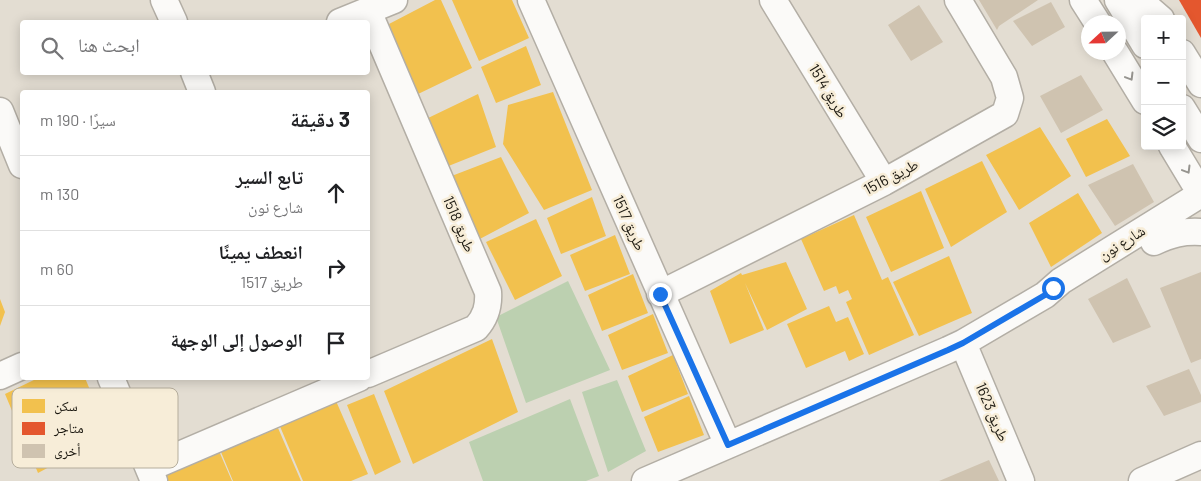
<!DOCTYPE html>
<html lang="ar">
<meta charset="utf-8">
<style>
body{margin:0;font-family:Barlow,"Noto Naskh Arabic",sans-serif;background:#f2f2f2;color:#202124;direction:rtl}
.controls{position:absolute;right:15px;top:15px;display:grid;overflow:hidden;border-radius:5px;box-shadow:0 2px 12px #0003}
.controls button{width:45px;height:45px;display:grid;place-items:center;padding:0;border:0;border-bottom:1px solid #e0e0e0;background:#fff;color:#202124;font:25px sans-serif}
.compass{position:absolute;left:1081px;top:15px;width:45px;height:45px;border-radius:50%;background:#fff;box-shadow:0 2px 12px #0003;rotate:248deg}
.stop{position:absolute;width:15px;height:15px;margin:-11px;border:4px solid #1a73e8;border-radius:50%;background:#fff}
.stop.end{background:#1a73e8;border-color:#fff;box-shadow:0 1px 5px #0008}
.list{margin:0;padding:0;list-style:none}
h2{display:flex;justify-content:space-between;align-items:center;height:65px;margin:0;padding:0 20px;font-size:21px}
h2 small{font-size:16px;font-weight:400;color:#757577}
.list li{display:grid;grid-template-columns:32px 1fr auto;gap:15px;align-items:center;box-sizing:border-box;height:75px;padding:0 20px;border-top:1px solid #e0e0e0}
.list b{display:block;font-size:19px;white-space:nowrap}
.list p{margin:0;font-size:16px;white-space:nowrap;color:#757577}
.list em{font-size:16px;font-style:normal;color:#757577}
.icon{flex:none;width:28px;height:28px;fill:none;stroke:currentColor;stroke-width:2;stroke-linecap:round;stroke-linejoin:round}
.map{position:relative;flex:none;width:1201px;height:481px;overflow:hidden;direction:ltr}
.search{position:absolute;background:#fff;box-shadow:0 2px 12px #0003;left:20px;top:20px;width:350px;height:55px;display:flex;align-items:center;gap:12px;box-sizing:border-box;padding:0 18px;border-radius:5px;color:#757577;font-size:19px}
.panel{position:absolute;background:#fff;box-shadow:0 2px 12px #0003;left:20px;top:90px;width:350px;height:290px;border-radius:5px;direction:rtl}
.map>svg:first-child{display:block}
</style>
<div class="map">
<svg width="1201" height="481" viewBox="0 0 1201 481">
<rect width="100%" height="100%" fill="#e3ddd2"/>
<path fill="#bcd0b0" d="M568 281 610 370 526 403 496 317Z
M617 380 646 451 608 472 582 392Z
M570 399 599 476 586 481H483L469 442Z"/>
<path fill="#f2c14e" d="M435 0H441L472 68 416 95 389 24Z
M452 0H512L529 38 479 61Z
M526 46 541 85 496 103 481 67Z
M553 92 592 190 544 210 503 144 508 105Z
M478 94 496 147 446 167 426 119Z
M1107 119 1130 156 1086 177 1066 139Z
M1040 127 1071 176 1019 210 986 155Z
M501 157 529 213 476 241 449 177Z
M982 161 1007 212 951 247 925 189Z
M921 191 944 248 891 272 866 217Z
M1078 193 1102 233 1051 267 1029 223Z
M592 197 606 236 561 254 547 218Z
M854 215 882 280 888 277 914 335 869 355 846 302 852 299 848 290 839 294 836 286 824 291 801 239Z
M536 219 562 276 515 300 486 242Z
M615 235 630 274 585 291 570 255Z
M949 256 972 313 919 336 893 282Z
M786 262 807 309 767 330 745 283 764 330 730 344 710 291 741 273 742 275Z
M633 274 648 313 602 331 588 295Z
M0 299 5 312 0 326Z
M829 306 836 322 848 317 864 354 849 361 845 351 806 368 787 324Z
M653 314 668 353 622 370 608 335Z
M492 339 518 412 413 464 384 391Z
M673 355 688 394 642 412 628 376Z
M38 378H85L109 435 38 473 5 394Z
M374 394 401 462 375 475 347 405Z
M689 396 704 435 658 452 644 417Z
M336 401 368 474 351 481H303L279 424Z
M278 428 301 481H233L221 452Z
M219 451 232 481H165L162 474Z"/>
<path fill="#e4572e" d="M1179 0H1201V38Z"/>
<path fill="#cfc3b0" d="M979 0H1038L999 26 997 30Z
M1051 2 1065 27 1032 46 1013 21Z
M919 5 943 42 911 61 888 25Z
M1081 75 1103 110 1061 133 1040 96Z
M1133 164 1154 202 1115 226 1088 185Z
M1201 272V359L1191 363 1160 288Z
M1127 278 1151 327 1113 343 1088 299Z
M1189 369 1201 395V402L1164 416 1146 386Z
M989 460 999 481H939Z"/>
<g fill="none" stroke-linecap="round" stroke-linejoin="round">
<defs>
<path id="minor" d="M164 0 174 22
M531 0 728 445
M773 0 884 182
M1083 0 1097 22
M1118 0 1145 45
M1124 0 1147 7 1161 19
M340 22 394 0
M1115 52 1145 101
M1182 53 1201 84
M194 72 202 92
M1182 108 1201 139
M0 111 22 165
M1172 146 1201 194
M1154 242C1171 234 1183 231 1201 232
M660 294 884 182 1005 114 1010 98 1004 77 958 0
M963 343 1021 481
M368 374 476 328C486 317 489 306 488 292L368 11
M0 376 22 366
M111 378 154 481
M149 468 359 378
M645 481 948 350 963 343 1045 295 1061 281 1201 194
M1142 481 1201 455"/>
</defs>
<use href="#minor" stroke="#b3aea5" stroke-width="29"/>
<use href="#minor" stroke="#fbfaf8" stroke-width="26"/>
</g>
<defs><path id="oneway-chevron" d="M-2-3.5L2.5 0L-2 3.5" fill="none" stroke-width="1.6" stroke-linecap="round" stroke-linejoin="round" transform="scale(1.25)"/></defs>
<g stroke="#96948f">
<use href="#oneway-chevron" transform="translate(1130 77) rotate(59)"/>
<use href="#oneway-chevron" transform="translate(1187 170) rotate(59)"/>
</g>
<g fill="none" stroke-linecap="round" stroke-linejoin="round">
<path stroke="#1a73e8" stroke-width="6" d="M660 294 728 445 948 350 963 343 1045 295 1053 288"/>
</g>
<g text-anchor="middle" stroke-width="5" stroke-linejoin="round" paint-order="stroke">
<g font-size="15" fill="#1a170f" stroke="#f7edd8">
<text transform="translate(828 91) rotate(59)" y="5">طريق 1514</text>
<text transform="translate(891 177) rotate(-28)" y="5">طريق 1516</text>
<text transform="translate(629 223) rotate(66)" y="5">طريق 1517</text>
<text transform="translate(459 224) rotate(67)" y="5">طريق 1518</text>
<text transform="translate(1122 243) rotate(-32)" y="5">شارع نون</text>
<text transform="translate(992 412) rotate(67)" y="5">طريق 1623</text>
</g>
</g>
<rect x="12" y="388" width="166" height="80" rx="8" fill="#f7edd8" stroke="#b5ad9c" stroke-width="1"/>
<rect x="22" y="399" width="23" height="14" fill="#f2c14e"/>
<rect x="22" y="422" width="23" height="13" fill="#e4572e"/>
<rect x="22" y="444" width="23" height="14" fill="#cfc3b0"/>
<g font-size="14" fill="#1a170f">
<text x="54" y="411">سكن</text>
<text x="54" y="433">متاجر</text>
<text x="54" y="456">أخرى</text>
</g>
</svg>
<div class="controls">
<button>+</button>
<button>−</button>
<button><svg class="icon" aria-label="layers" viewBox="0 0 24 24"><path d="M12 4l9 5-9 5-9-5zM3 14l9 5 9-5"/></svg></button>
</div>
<svg class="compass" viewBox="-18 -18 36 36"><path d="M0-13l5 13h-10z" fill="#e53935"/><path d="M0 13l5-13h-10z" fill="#757577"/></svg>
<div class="stop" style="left:1053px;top:288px"></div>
<div class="stop end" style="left:660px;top:294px"></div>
<div class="search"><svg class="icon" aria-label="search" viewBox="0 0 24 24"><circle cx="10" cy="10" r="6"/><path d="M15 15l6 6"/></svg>ابحث هنا</div>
<section class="panel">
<h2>3 دقيقة<small>سيرًا · 190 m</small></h2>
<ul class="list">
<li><svg class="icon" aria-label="ahead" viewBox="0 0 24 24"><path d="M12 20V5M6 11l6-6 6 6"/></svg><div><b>تابع السير</b><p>شارع نون</p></div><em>130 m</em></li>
<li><svg class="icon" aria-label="right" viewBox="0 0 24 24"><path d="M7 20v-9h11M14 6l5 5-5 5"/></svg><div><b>انعطف يمينًا</b><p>طريق 1517</p></div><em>60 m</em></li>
<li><svg class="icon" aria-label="arrive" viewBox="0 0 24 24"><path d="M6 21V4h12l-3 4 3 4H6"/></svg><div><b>الوصول إلى الوجهة</b></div></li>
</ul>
</section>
</div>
